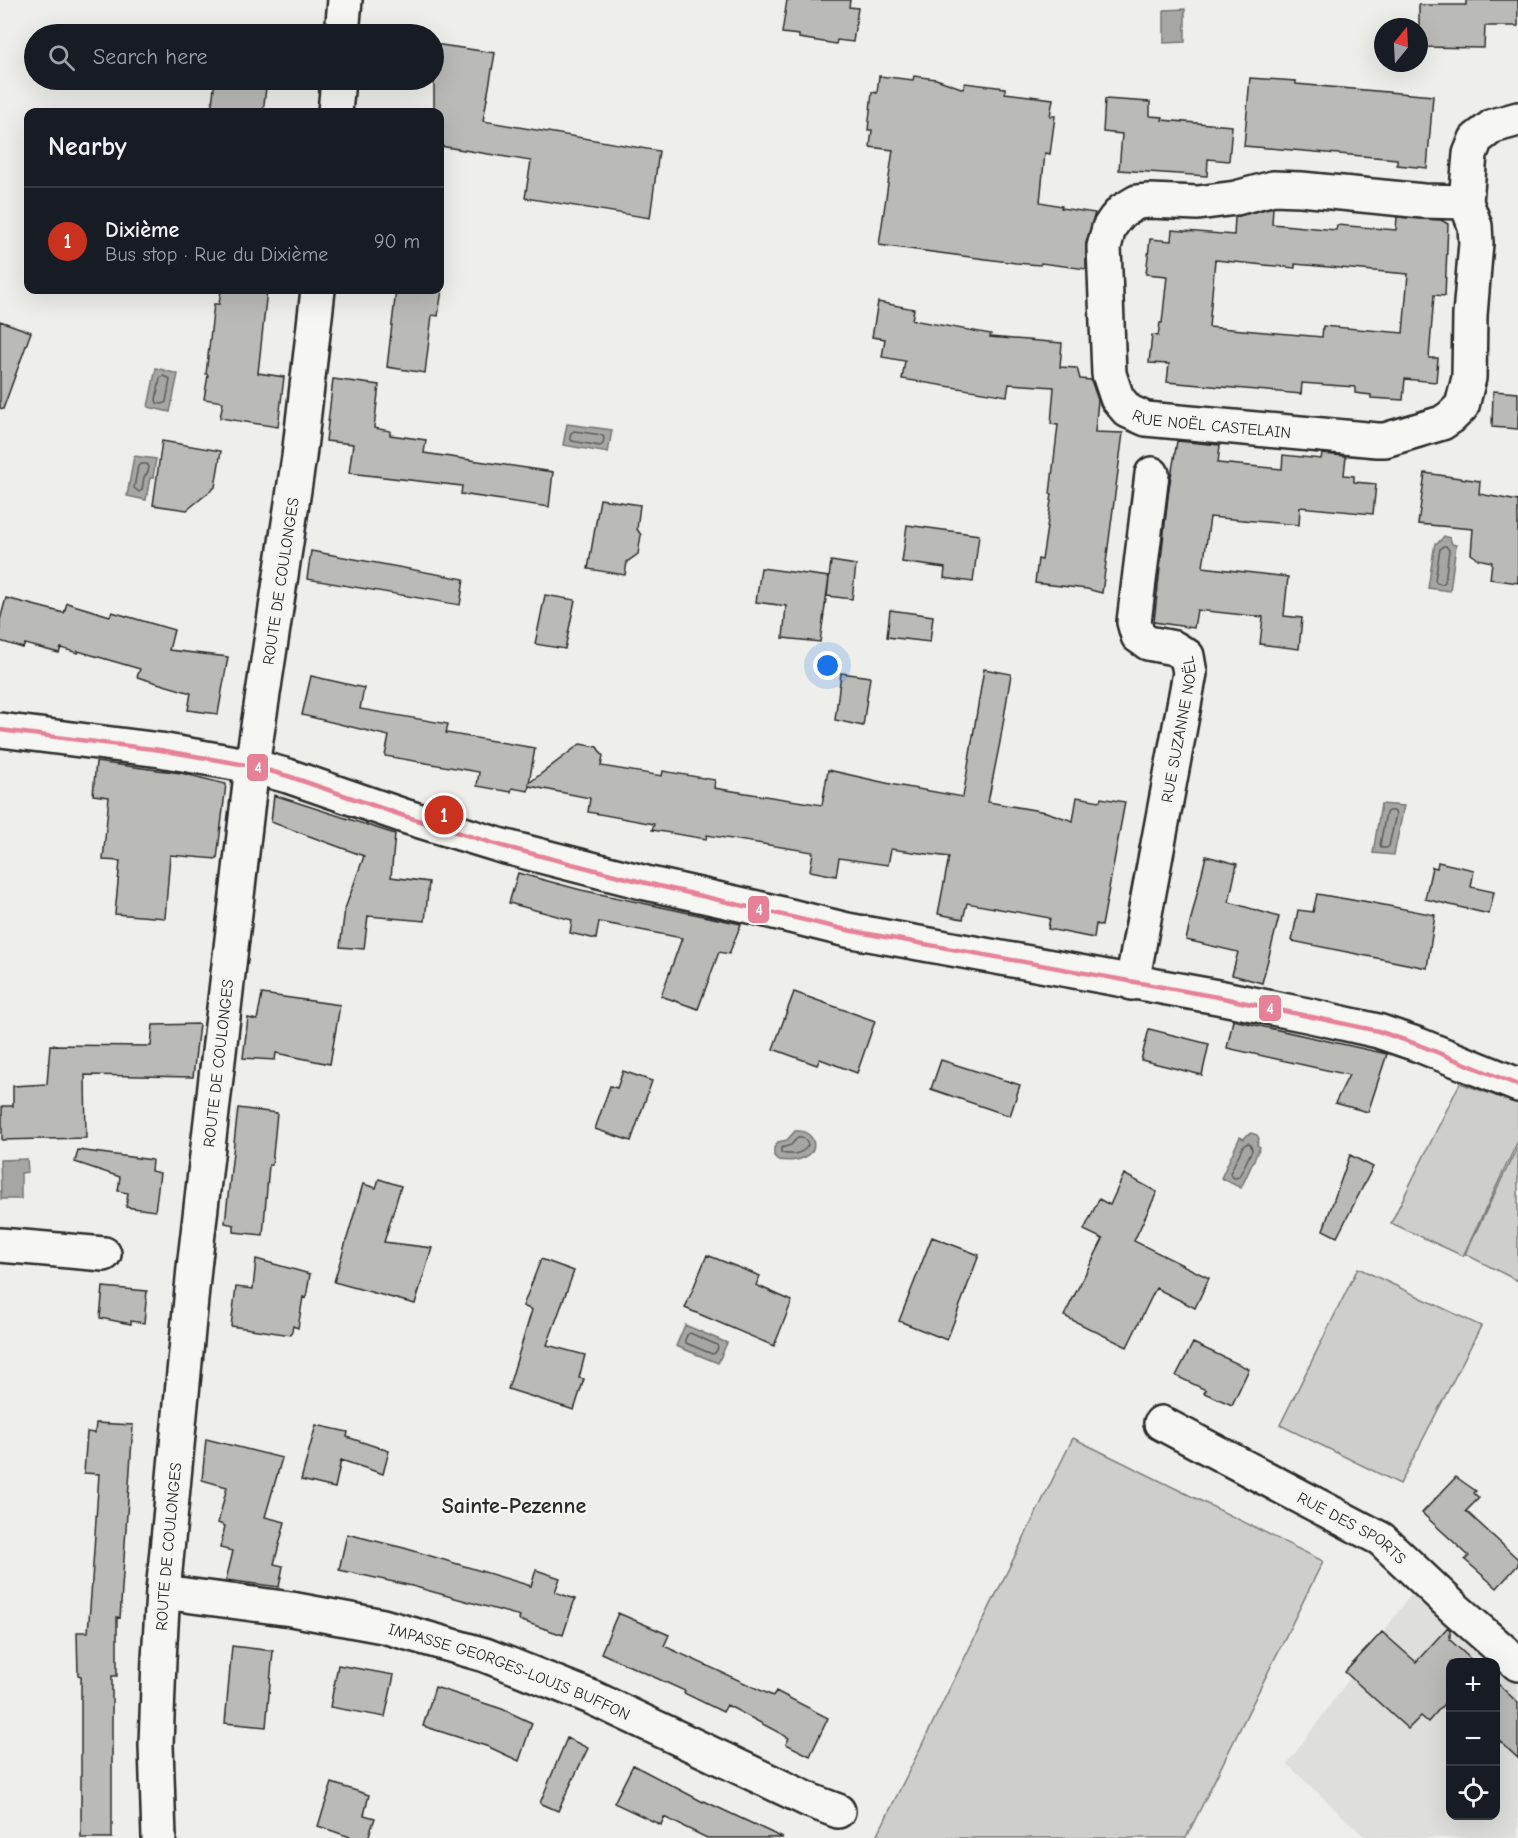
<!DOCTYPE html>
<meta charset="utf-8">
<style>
body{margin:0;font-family:"Comic Neue",sans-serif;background:#242831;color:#f1f3f6}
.controls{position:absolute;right:18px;bottom:18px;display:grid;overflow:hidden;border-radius:12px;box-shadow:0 6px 24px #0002}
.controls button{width:54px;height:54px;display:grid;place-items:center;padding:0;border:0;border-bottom:2px solid #363941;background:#171b24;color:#f1f3f6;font:30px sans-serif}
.compass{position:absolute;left:1374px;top:18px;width:54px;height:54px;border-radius:50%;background:#171b24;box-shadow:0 6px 24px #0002;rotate:18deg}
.you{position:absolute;left:828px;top:666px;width:21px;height:21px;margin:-15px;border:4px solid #fff;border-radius:50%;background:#1a73e8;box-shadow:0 0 0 9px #1a73e833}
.badge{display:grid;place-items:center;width:39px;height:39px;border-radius:50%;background:#c8321e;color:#fff;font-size:20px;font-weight:700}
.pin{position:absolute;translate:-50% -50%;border:3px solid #fff;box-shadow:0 2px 6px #0006}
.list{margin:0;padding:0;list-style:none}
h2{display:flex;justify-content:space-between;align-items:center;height:78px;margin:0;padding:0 24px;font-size:26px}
h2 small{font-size:20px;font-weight:400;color:#9ea1a6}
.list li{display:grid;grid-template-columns:39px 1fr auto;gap:18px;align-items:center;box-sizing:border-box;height:108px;padding:0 24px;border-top:2px solid #363941}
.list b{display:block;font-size:22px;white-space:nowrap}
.list p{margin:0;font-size:20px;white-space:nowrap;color:#9ea1a6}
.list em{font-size:20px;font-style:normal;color:#9ea1a6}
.icon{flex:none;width:33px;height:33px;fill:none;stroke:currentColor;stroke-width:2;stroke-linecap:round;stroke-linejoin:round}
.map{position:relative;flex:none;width:1518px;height:1838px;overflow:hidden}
.search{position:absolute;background:#171b24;box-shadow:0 6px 24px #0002;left:24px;top:24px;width:420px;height:66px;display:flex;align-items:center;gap:15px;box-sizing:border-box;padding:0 21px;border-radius:33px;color:#9ea1a6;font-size:22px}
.panel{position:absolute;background:#171b24;box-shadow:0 6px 24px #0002;left:24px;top:108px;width:420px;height:186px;border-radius:12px}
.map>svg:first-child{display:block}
</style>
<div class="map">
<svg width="1518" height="1838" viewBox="0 0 1518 1838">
<rect width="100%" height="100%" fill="#eeeeea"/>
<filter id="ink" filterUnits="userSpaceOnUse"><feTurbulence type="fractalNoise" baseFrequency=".0167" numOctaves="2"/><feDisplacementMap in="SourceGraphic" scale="12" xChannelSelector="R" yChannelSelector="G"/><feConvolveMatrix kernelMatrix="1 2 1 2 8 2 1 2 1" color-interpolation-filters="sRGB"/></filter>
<g filter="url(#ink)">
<path fill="#dededb" d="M1412 1593 1491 1662H1450V1816H1496V1667L1518 1686V1838H1366L1287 1764Z"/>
<path fill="#cececa" stroke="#7c7c7a" stroke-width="1.5" d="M1460 1083 1518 1104V1141L1463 1256 1391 1223Z
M1518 1146V1281L1465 1254Z
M1358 1268 1481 1326 1400 1484 1280 1425Z
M1073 1438 1323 1561 1186 1838H876Z"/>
<path fill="#a6a6a3" stroke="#757573" stroke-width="1.5" d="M1185 9V42L1164 43V10Z
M156 368 178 374 170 412 148 407Z
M567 424 612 430 608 453 563 445Z
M134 456 156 459 153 478H150L146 500 127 496Z
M1444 536 1450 538 1452 544 1456 545 1450 591 1428 588 1435 543H1438Z
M1381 804 1404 806 1394 855 1373 853Z
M795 1131C815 1129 821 1152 803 1158 796 1161 785 1161 778 1160L774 1156V1148L778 1142 787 1140Z
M1251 1133 1257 1135 1259 1139 1257 1145 1260 1147 1241 1188 1221 1178 1240 1137 1244 1139 1247 1135Z
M27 1159 28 1172 21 1173V1199H1L0 1160Z
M685 1325 727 1343 718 1363 676 1346Z"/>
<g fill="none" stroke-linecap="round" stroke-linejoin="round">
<path stroke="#5c5c5b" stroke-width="1.5" d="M163 376 169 378 170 380 166 402 163 404 157 403 156 400 160 378Z
M574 431 602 435 604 438 603 444 600 446 572 441 570 438 571 433Z
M141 464H147L149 467 148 472 144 477 142 490 139 492 134 488 138 466Z
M1443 546H1446L1449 550 1445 582 1442 584 1437 583 1435 580 1440 549Z
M1388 811H1394L1396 814 1389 846 1387 848H1382L1380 845 1386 813Z
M798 1137C803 1136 807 1140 808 1145 803 1155 790 1155 781 1153V1148L791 1145Z
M1248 1143 1251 1145 1252 1150 1239 1177 1235 1178 1231 1176 1230 1173 1243 1146Z
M690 1333 717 1345 718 1348 715 1353 712 1354 686 1343 685 1340 687 1335Z"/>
</g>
<path fill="#babab7" stroke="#2b2b2b" stroke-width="1.5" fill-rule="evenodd" d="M787 0H850L849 7 858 8 853 42 837 40 836 44 799 38V35L782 33Z
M1466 0H1518V26H1485L1484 48 1419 47V5H1466Z
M434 44 495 53 483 121 659 151 650 218 525 198 531 161 440 146V112H434Z
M879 76 913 80 914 76 936 79 964 89 965 83 1005 88V93L1053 99 1050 116H1055L1050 154 1045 153 1040 202 1062 206 1061 208 1095 213 1086 243V269L1041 263 1040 265 1016 263 879 245 893 150 870 147 872 130H868L872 92 877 93Z
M1250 78 1296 81V84L1433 96 1427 168 1397 165V159L1244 146Z
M215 80H267L263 112H211Z
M1105 99 1150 102V116L1163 117 1162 120 1232 126 1229 161 1208 159 1207 176 1119 170 1122 134 1103 132Z
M1273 207 1272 224 1336 230 1337 225 1396 230 1397 217 1441 220 1448 224 1445 296 1434 295 1429 358H1438L1436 382 1405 379 1403 400 1371 398V395L1355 393V387L1302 383 1301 394 1167 382 1169 364 1149 363 1152 335 1158 336 1160 323H1162L1167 276 1146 274 1150 239 1171 241 1172 230 1234 235 1235 217ZM1215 260 1295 268V264L1408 274 1403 333 1323 326 1322 337 1209 327Z
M221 290H267L258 373 284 377 278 427 220 418 223 402 204 399 208 375 206 374 214 304H219Z
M396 290H442L438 316 432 315 425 373 387 367Z
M878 302 914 309 912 320 991 334 990 337 1062 343 1060 367 1077 368 1080 379 1091 380 1098 400 1095 432 1123 433 1102 593 1087 589 1035 583 1038 559 1042 560 1052 494H1050L1058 425 1051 424 1054 387 1009 384 1007 396 902 379 905 361 882 357 885 339 872 337Z
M0 321 31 332 3 409 0 408Z
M333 379 379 385 374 428 390 431V435L426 440 424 453 553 472 549 507 461 494 462 486 349 473 353 444 326 441Z
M1493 391 1518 393V429L1492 427Z
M162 441 221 451 215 487 187 510 153 505Z
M1177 441 1220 445 1218 463 1282 469 1283 455 1321 459 1322 454 1346 456 1344 475 1354 476V482L1376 484 1373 514 1300 507 1299 525 1210 517 1203 567 1288 577 1284 616 1302 618 1299 649 1260 644 1263 617 1197 610 1194 628 1154 622 1169 488Z
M1425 473 1480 481 1479 494 1518 501V583L1490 579 1492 562 1478 559 1471 554 1473 529 1418 524Z
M600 499 640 505 637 529 641 535 638 554 627 562 625 575 588 569Z
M907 525 979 535 973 582 944 578 945 568 902 562Z
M311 551 464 579 460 605 307 579Z
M831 561 856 565 852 599 827 596Z
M761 568 829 577 820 642 783 638 786 606 756 602Z
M545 595 575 600 565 649 535 644Z
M6 598 64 613 67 603 110 616 112 612 174 630 169 650 228 657 218 714 188 710 191 693 137 677 140 669 78 651V653L61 648 59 653 25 644 23 648 0 641V620Z
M890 610 933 616 930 642 887 637Z
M984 669 1011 674 1000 742 988 802 1046 812 1073 821 1077 797 1100 801 1101 798 1125 802 1102 926 1096 924 1094 938 1048 929 1050 918 967 903 963 919 938 914 949 857 891 849 888 865 839 858 836 876 810 871 813 852 707 835 706 839 652 830 654 824 588 812 590 798 529 786 528 791 512 788 511 792 477 786 479 772 385 756 389 736 302 715 311 676 364 688 360 709 448 724 446 733 535 748 529 783 580 744 597 747 603 756 601 766 662 776 663 771 715 780 714 788 822 805 828 770 895 785 963 797Z
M841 673 870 677 863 726 835 720Z
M96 762 181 773 226 784 217 859 170 855 165 918 115 914 120 861 103 860 109 797 93 795Z
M274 795 395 834 391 877 429 882 425 921 368 916 364 949 340 947 345 909 364 856 271 822Z
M1206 856 1237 864 1229 902 1279 917 1262 983 1232 975 1238 952 1186 940Z
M1438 862 1474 870 1471 887 1494 892 1489 914 1425 899 1432 867 1437 868Z
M518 873 581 890 741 924 729 954 719 952 698 1009 661 996 682 938 599 922 596 939 570 933 572 920 509 903Z
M1317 894 1358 901V900L1435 915 1427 968 1292 941 1298 910 1313 912Z
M794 992 875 1021 857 1073 820 1059 817 1065 773 1049Z
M262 994 340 1005 330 1064 276 1053 275 1060 243 1058 248 1018 257 1020Z
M1233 1020 1387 1054 1368 1112 1335 1103 1349 1075 1227 1048Z
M199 1024 193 1077 85 1075 86 1138 2 1140V1106H13V1086L47 1084 50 1045 151 1046 153 1025Z
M1149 1029 1209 1044 1202 1075 1141 1060Z
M941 1060 1020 1085 1010 1116 931 1089Z
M623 1071 652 1081 631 1141 595 1129 610 1086 617 1088Z
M238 1108 277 1113 272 1165H269L263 1235 234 1232V1225L225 1223Z
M78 1150 152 1160 151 1171 160 1173 155 1211 126 1207 128 1193 118 1191 120 1177 75 1162Z
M1350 1155 1373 1167 1337 1237 1323 1230Z
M1124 1174 1157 1192 1134 1241 1209 1278 1195 1308 1156 1288 1127 1347 1064 1316 1103 1239 1084 1230 1099 1199 1110 1205Z
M379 1179 401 1186 384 1242 432 1248 415 1304 334 1282 363 1184 376 1188Z
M932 1237 979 1255 947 1340 899 1321Z
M707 1255 760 1276 756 1285 792 1301 774 1346 685 1308Z
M256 1259 310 1274 306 1298 303 1297 298 1328 293 1326 291 1335 231 1326 236 1287 253 1289Z
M541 1259 574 1271 547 1345 585 1355 579 1378 584 1379 574 1410 508 1389 532 1310 523 1306Z
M103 1287 147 1291 144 1323 131 1321V1324L100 1318Z
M1193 1343 1249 1369 1232 1405 1204 1393 1206 1390 1176 1376Z
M96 1423 133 1425 120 1618 117 1617V1676H112V1838H81V1676L78 1675 77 1632H88L91 1595 99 1474 84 1473 87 1432 95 1433Z
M316 1425 348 1432 347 1437 389 1451 383 1474 341 1460 335 1488 301 1480Z
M206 1439 282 1458 265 1517 285 1522 274 1564 283 1566 279 1587 226 1580 233 1551 220 1548 225 1526 218 1523 227 1487 202 1480Z
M1456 1477 1476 1491 1474 1493 1479 1498 1466 1511 1518 1559V1565L1497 1588 1465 1560 1469 1556 1422 1513Z
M347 1534 404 1548 531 1586 536 1570 560 1578 555 1592 575 1599 563 1635 519 1620 520 1616 412 1586 339 1570Z
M618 1613 669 1635 664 1646 773 1696 776 1691 828 1718 810 1756 786 1744 789 1738 727 1705 723 1712 684 1693 685 1691 601 1653Z
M1448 1627 1450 1630V1640L1474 1662H1450V1697L1428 1722 1421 1716 1408 1729 1345 1672 1382 1632 1416 1662Z
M232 1646 273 1651 266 1727 225 1723Z
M338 1665 394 1675 385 1717 330 1707Z
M1496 1682 1518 1703V1758L1496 1738Z
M435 1687 502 1709 532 1723 519 1761 489 1747 423 1726Z
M567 1738 588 1748 558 1811 540 1803Z
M633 1765 703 1802 704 1801 783 1838H707L664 1817 661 1825 614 1803Z
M332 1783 369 1795 364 1815 375 1818 368 1838H353L318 1826Z"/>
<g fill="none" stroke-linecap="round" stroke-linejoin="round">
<defs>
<g id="minor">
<path id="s1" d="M1466 202 1423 201 1301 189 1273 188 1236 198 1198 203 1149 201 1137 202 1122 211 1115 219 1109 228 1104 247 1109 374 1117 398 1128 411 1146 419 1377 440H1385L1442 423 1451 417 1462 406 1469 378 1470 315 1476 243 1475 226 1466 202 1470 154 1476 139 1493 126 1518 119"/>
<path d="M0 730 160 750 252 766 288 776 404 816 502 846 646 883 762 909 847 930 1223 998 1307 1015 1378 1031 1419 1045 1518 1085"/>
<path id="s2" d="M1132 983 1190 673 1187 656 1174 648 1148 643 1138 636 1134 622 1152 474"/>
<path d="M0 1245 104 1254"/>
<path id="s3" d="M1161 1423 1381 1539 1452 1606 1518 1664"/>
<path id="s4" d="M163 1592 291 1609 383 1626 485 1655 591 1697 811 1801 838 1811"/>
</g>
<g id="major">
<path d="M342 34 345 0"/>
<path d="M335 112 338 80"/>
<path id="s5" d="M159 1838 156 1745 159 1659 163 1592 194 1268 252 766 299 457 318 290"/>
</g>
</defs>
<use href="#minor" stroke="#2b2b2b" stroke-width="38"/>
<use href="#major" stroke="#2b2b2b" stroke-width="38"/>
<use href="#minor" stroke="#f6f6f2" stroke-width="33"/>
<use href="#major" stroke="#f6f6f2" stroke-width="33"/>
<defs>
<path id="bus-1" d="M0 730 160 750 252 766 288 776 404 816 502 846 646 883 847 930 1223 998 1378 1031 1419 1045 1518 1085"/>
</defs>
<use href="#bus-1" stroke="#f6f6f2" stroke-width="9"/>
<use href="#bus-1" stroke="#e68197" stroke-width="4.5"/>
</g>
</g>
<g text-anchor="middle" stroke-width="4.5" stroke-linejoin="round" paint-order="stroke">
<g font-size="16" fill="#2b2b2b" stroke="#f6f6f2">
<text dy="6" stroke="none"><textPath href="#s1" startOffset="645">RUE NOËL CASTELAIN</textPath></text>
<text dy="6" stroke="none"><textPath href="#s5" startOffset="1264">ROUTE DE COULONGES</textPath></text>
<text dy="6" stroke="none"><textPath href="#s2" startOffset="258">RUE SUZANNE NOËL</textPath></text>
<text dy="6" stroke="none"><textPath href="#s5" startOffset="778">ROUTE DE COULONGES</textPath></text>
<text dy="6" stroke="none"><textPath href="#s3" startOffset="218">RUE DES SPORTS</textPath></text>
<text dy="6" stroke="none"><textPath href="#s5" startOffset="292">ROUTE DE COULONGES</textPath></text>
<text dy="6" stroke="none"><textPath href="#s4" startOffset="357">IMPASSE GEORGES-LOUIS BUFFON</textPath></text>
</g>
<g font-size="22" font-weight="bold" fill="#2b2b2b" stroke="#f6f6f2">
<text x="514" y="1513">Sainte-Pezenne</text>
</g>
</g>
<g stroke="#f6f6f2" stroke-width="2">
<rect x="246" y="753" width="23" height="29" rx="6" fill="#e68197"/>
<rect x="747" y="895" width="23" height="29" rx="6" fill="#e68197"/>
<rect x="1258" y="994" width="24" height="28" rx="6" fill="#e68197"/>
</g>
<g font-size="16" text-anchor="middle" font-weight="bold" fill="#fff">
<text x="258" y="773">4</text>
<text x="759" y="915">4</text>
<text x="1270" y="1014">4</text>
</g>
</svg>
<div class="controls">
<button>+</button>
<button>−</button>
<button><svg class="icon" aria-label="locate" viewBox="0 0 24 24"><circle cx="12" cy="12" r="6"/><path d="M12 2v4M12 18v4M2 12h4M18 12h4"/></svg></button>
</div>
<svg class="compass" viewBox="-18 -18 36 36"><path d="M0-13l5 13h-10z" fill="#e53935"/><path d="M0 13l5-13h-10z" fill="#9ea1a6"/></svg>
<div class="you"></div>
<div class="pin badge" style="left:444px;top:815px">1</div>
<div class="search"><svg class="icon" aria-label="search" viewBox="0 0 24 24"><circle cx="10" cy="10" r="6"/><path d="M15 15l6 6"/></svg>Search here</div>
<section class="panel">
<h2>Nearby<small></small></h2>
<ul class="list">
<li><span class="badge">1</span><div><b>Dixième</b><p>Bus stop · Rue du Dixième</p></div><em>90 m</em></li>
</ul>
</section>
</div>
